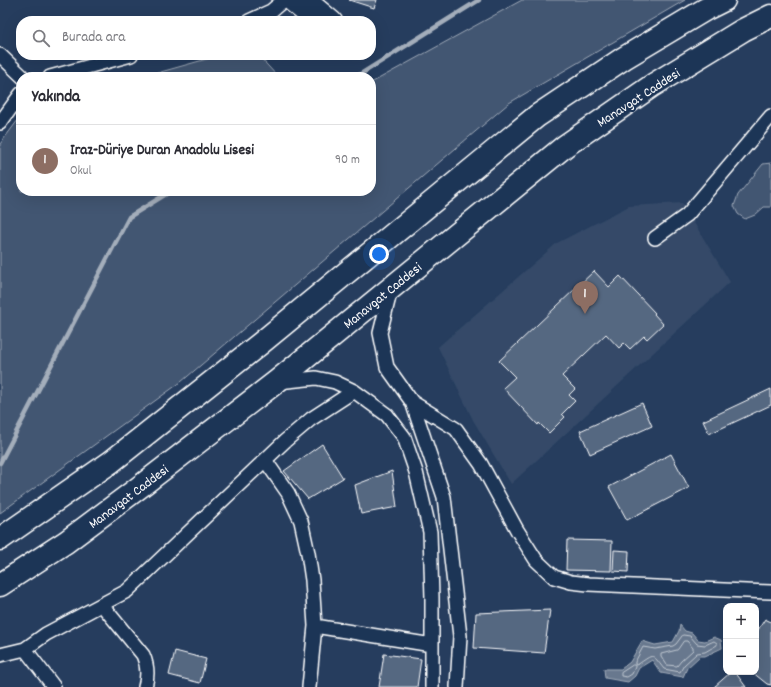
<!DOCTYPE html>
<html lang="tr">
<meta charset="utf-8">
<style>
body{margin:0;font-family:Dekko,sans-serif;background:#f2f2f3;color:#2b2b33}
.controls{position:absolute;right:12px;bottom:12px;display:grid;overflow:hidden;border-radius:8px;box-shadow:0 4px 16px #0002}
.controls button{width:36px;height:36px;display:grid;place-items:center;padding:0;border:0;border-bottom:1px solid #e1e1e2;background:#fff;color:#2b2b33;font:20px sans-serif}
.you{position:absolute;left:379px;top:254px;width:14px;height:14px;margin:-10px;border:3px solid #fff;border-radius:50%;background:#1a73e8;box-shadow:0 0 0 6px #1a73e833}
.badge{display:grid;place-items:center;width:26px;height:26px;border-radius:50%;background:#8a764a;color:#fff;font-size:13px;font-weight:700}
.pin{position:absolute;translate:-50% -33px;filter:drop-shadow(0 1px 2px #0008)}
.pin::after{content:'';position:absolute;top:21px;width:14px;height:12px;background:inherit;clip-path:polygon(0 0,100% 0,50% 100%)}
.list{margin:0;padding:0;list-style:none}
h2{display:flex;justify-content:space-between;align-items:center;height:52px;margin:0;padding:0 16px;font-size:17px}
h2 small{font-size:13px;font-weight:400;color:#7c7c81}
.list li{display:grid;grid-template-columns:26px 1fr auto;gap:12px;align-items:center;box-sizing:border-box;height:72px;padding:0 16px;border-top:1px solid #e1e1e2}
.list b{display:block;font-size:15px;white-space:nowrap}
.list p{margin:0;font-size:13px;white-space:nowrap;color:#7c7c81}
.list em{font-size:13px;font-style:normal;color:#7c7c81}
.icon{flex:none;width:22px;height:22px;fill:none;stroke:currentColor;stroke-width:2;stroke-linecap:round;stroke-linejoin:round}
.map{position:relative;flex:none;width:771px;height:687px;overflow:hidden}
.search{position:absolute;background:#fff;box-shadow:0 4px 16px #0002;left:16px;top:16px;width:360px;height:44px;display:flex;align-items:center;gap:10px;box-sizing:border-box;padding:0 14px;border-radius:16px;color:#7c7c81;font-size:15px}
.panel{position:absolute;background:#fff;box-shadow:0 4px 16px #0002;left:16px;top:72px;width:360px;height:124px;border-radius:16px}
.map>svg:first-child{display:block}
</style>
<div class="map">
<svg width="771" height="687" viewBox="0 0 771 687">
<rect width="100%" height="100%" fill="#263d5e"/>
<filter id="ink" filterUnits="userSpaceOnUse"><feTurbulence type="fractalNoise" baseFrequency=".025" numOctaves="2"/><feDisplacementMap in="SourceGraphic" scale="8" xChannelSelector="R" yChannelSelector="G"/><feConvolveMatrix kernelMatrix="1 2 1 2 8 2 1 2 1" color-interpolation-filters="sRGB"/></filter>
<g filter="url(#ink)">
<path fill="#344a68" d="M682 203 730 282 511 484 473 420 438 347 557 243 629 206Z"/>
<path fill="#425672" stroke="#a0aab8" d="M522 0H685L509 103 181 382 0 513V144L21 116V191H371V83Z
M221 55H258L278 77H143Z
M771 163V207H764L755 215 745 219 738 214 734 206 738 195 763 164Z"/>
<path fill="#67788e" stroke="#a4aebb" d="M680 625 685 631 692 633 698 640 705 641 714 637 721 640 722 648 705 656H700L687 668 683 677 661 673 652 660 639 668 635 676 628 682 605 678 604 669H621L630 662 642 641 655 645 673 642 679 631Z"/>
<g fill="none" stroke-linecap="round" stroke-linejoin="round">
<path stroke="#c2c9d2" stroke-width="1" d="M683 635 690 636 697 644 705 645 714 641 717 643V645L705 652 697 653 684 665 680 672 664 669C651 653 655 653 637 665L635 664V662L643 647 655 649 673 646 676 644 682 636Z
M684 641H687L693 648V650L681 661 677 666 667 665 661 656V654L677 650Z
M633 665H635V667L632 674 627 677 621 676V673Z"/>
<path stroke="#a4aebb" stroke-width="4.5" d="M356 77 479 0
M0 463 129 217 171 191"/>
</g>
<path fill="#556781" stroke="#fff" d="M349 0H377L374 8Z
M594 271 609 287 620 276 655 313 654 314 663 324 647 339 644 336 630 349 624 343 619 348 606 334 562 376 575 389 569 395 575 401 562 414 565 417 549 433 539 423 538 425 503 388 515 377 499 361Z
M771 389V405L709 434 703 421Z
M642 403 652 426 590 454 580 431Z
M322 444 343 478 308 499 284 471Z
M671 454 689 488 627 520 609 487Z
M392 471 397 507 361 514 355 485Z
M567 540 612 541 611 571 566 570Z
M614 550 629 551 628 572 613 571Z
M550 610 544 653 474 648 476 613Z
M765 619 771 622V685L767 684 752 672H756V633Z
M175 651 206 659 200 683 169 675Z
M384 654 421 659 417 687H379Z
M731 672H735L746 687H714Z"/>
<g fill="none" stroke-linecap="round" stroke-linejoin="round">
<defs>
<path id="street" d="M249 21 271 11 284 0
M0 55 23 77
M50 77 131 55
M0 123 21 94
M655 238 687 215 771 116
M391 289 380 333 387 367 412 402 444 497 460 636 457 687
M278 382 316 378 335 382 354 391 387 415 404 437 416 472 430 532 432 598V687
M412 402 456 429 481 464 517 530 536 560 554 577 571 582 588 584 771 592
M265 460 288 493 301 521 308 553 312 580 315 626 309 687
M102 605 143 655C148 666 148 676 145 687
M315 626 432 645
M25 649 46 634 127 591 285 441 311 419 354 391
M0 655 25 649 54 687"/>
<path id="secondary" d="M289 0 314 21
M308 0 333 21"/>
<path id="highway" d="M0 539 111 462 261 343 537 116 624 58 706 9 724 0
M0 585 66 542 137 489 276 382 565 146 653 85 743 30 771 16"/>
</defs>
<use href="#street" stroke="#fff" stroke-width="16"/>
<use href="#secondary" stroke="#fff" stroke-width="21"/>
<use href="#highway" stroke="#fff" stroke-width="25"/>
<use href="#street" stroke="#1d3557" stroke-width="13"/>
<use href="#secondary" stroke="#1d3557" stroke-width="18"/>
<use href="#highway" stroke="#1d3557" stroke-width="22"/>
</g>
</g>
<g text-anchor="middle" stroke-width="4" stroke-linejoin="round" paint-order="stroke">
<g font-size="14" fill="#fff" stroke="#1d3557">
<text transform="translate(638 97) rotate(-33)" y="5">Manavgat Caddesi</text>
<text transform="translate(382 295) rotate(-39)" y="5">Manavgat Caddesi</text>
<text transform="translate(128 496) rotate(-37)" y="5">Manavgat Caddesi</text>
</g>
</g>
</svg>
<div class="controls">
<button>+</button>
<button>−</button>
</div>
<div class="you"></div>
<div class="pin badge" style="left:585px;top:314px;background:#8d6e63">1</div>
<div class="search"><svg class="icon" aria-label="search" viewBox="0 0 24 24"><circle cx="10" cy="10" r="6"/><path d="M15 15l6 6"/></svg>Burada ara</div>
<section class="panel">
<h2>Yakında<small></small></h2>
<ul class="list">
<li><span class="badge" style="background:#8d6e63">1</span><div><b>Iraz-Düriye Duran Anadolu Lisesi</b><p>Okul</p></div><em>90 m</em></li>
</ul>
</section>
</div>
